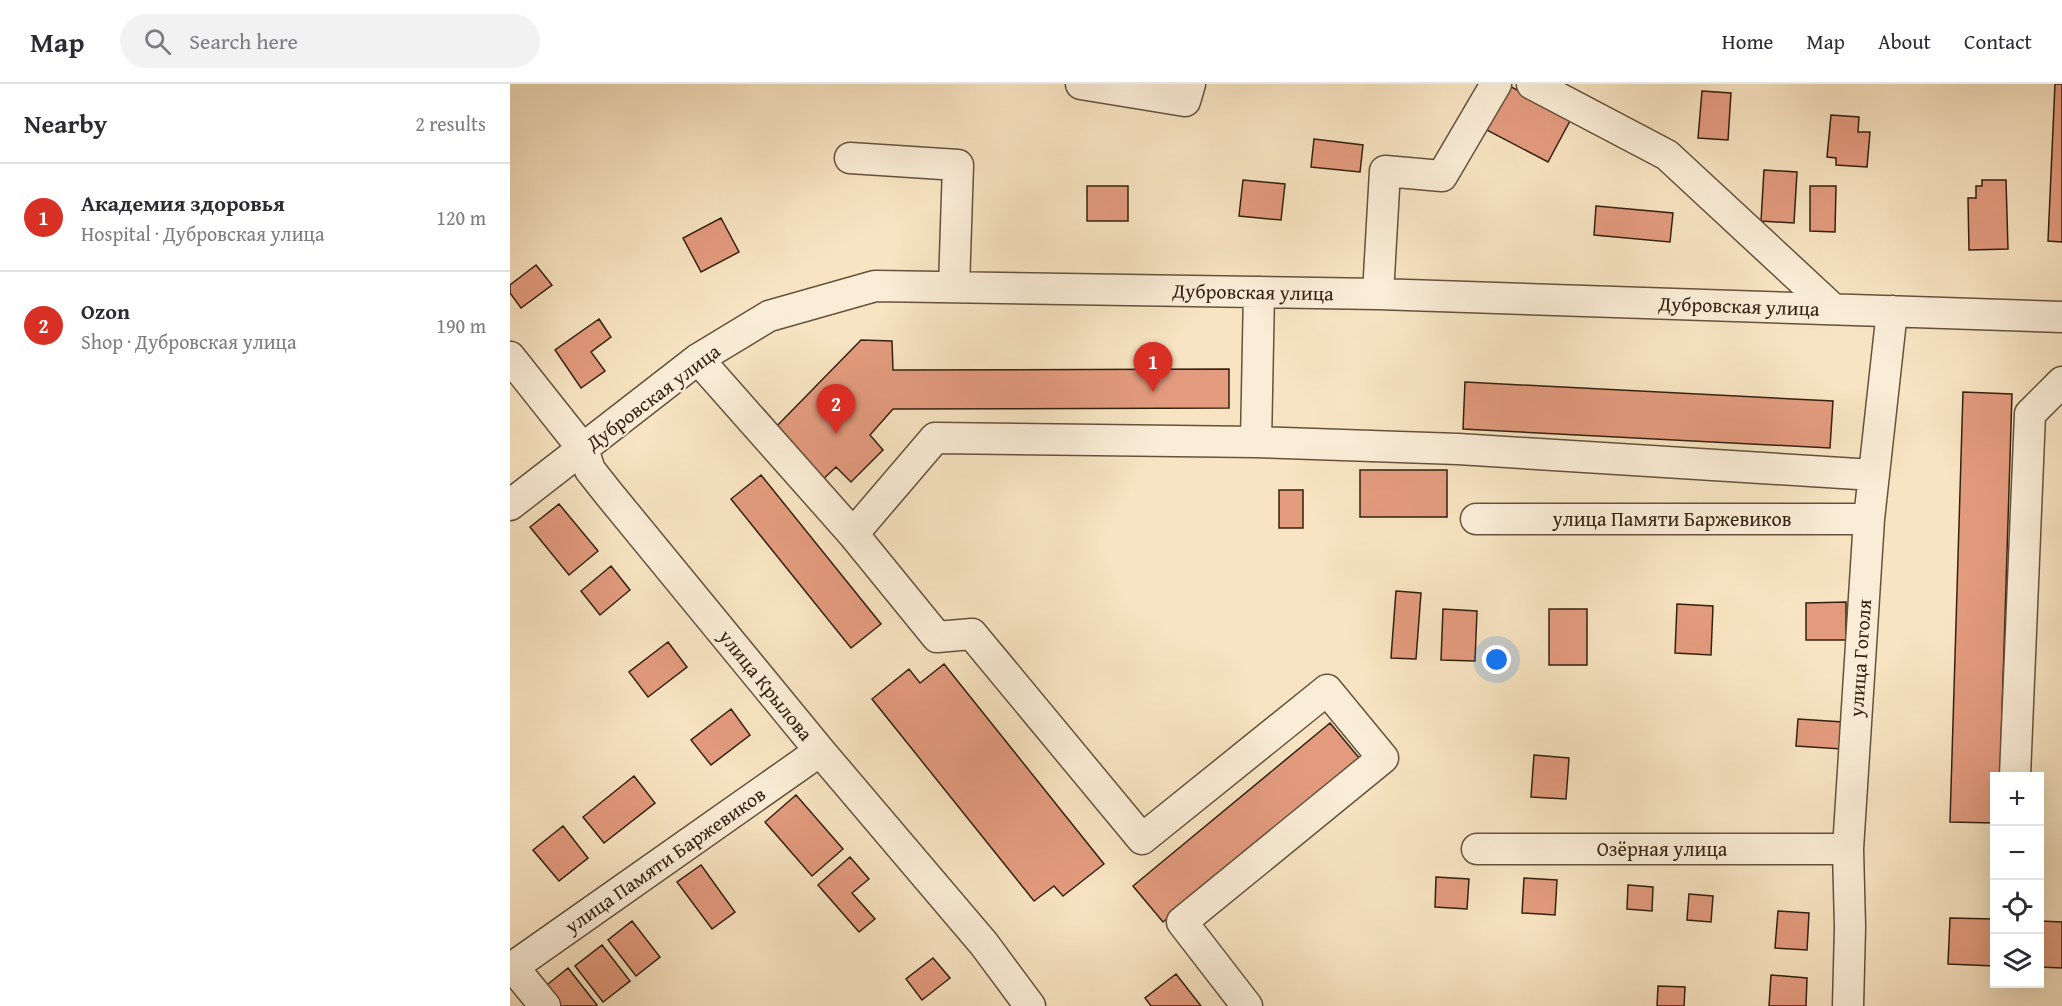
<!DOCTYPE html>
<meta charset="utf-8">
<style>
body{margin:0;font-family:"Gentium Book Plus",serif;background:#f2f2f3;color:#2b2b33}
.controls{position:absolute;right:18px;bottom:18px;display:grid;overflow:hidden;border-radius:0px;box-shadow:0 6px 24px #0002}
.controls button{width:54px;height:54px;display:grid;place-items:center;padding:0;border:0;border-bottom:2px solid #e1e1e2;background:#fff;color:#2b2b33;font:30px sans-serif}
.you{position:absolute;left:987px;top:576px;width:21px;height:21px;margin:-15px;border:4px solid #fff;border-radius:50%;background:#1a73e8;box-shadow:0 0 0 9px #1a73e833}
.badge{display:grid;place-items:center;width:39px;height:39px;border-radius:50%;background:#d93025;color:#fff;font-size:20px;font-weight:700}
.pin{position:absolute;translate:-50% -50px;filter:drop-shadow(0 2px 3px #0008)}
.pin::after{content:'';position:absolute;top:32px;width:21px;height:18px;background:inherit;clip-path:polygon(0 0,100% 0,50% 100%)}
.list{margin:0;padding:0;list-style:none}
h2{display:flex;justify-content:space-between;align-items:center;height:78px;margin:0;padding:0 24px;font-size:26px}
h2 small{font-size:20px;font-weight:400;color:#7c7c81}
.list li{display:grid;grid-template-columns:39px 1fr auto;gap:18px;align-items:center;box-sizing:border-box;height:108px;padding:0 24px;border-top:2px solid #e1e1e2}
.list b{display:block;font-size:22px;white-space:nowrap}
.list p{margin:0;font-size:20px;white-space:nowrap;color:#7c7c81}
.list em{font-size:20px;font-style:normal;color:#7c7c81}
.icon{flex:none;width:33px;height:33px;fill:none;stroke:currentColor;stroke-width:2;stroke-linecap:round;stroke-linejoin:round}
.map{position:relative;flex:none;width:1552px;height:922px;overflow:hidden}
header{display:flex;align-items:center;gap:36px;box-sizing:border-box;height:84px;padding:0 30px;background:#fff;border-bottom:2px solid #e1e1e2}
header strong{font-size:28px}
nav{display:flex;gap:33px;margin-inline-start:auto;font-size:21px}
.search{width:420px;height:54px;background:#f2f2f3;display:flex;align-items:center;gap:15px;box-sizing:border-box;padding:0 21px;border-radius:33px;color:#7c7c81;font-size:22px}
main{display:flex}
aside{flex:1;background:#fff}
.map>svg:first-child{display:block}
</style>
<header>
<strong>Map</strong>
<div class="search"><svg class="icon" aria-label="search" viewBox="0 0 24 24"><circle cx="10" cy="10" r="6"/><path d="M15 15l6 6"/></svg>Search here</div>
<nav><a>Home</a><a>Map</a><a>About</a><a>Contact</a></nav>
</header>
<main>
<aside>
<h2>Nearby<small>2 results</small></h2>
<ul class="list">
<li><span class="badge">1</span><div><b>Академия здоровья</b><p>Hospital · Дубровская улица</p></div><em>120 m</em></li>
<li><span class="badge">2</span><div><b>Ozon</b><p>Shop · Дубровская улица</p></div><em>190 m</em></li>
</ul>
</aside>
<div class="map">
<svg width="1552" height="922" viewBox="0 0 1552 922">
<rect width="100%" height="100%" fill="#f8e4c2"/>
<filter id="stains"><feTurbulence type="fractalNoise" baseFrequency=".00333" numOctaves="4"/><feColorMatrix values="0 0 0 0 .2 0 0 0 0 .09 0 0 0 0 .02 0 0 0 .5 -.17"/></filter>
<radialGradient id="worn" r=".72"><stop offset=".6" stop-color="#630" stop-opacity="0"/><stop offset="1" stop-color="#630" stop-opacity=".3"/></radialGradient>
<path fill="#e39b7e" stroke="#332111" stroke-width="1.5" d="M996 0 1061 35 1038 78 971 43Z
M1545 0H1552V158L1538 157Z
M1192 7 1221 9 1218 56 1188 54Z
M1321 31 1349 33 1348 48H1360L1357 83 1326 81V74L1317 73Z
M804 55 853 61 850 88 801 83Z
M1254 86 1287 88 1284 139 1251 137Z
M733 96 775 100 771 136 729 132Z
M1472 96H1496L1498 165 1459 166 1458 114H1466V102H1472Z
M577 102H618V137H577Z
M1300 102H1326L1325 148 1300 147Z
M1086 122 1163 129 1160 158 1084 151Z
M211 134 229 168 191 188 173 154Z
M26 181 42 201 11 224 0 209V201Z
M89 235 101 253 81 268 95 287 71 304 45 266Z
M351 256 382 257 383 286 719 285V324L383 325 360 351 373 366 341 398 326 383 307 401 260 349Z
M955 298 1323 317 1320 364 953 345Z
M1453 308 1502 310 1490 692H1484V739L1440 738Z
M850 386H937V433H850Z
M251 391 371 540 341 564 221 415Z
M769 406H793V444H769Z
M49 420 88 467 59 491 20 443Z
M101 482 120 506 90 531 71 507Z
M886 507 911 509 906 575 881 574Z
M1336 518V556H1296V519Z
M1167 520 1203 522 1201 571 1165 569Z
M933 525 967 527 965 577 931 576Z
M1039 525H1077V581H1039Z
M158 558 177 583 138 613 119 588Z
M434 580 594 780 553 812 544 802 524 817 362 615 399 585 410 599Z
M221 625 240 651 201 681 181 656Z
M1288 635 1333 638 1332 665 1286 662Z
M820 639 850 675 653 838 623 802Z
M1024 671 1059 674 1056 715 1021 713Z
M124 692 145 719 94 759 73 733Z
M286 711 333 765 302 792 255 738Z
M53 742 78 774 49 797 23 766Z
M340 773 359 795 342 809 365 835 349 848 308 801Z
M191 781 225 828 202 845 167 798Z
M926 793 959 795 957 825 925 823Z
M1014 794 1047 796 1045 831 1012 829Z
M1118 801 1143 803 1142 827 1117 825Z
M1179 810 1203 812 1201 838 1177 836Z
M1268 827 1299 829 1297 866 1265 864Z
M1440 834 1484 835V882L1438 880Z
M122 837 150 873 126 892 98 856Z
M1530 837 1552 838V884L1530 883Z
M92 861 120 897 93 918 65 882Z
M423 874 440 894 412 916 396 895Z
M58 884 87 921 86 922H47L33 904Z
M666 890 691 922H641L635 914Z
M1261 891 1297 894 1296 922H1259Z
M1148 902 1175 903 1174 922H1147Z"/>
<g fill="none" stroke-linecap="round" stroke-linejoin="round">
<defs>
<path id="minor" d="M571 0 675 17 680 0
M1022 0 1157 71 1323 225
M340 74 448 81 444 203
M868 210 875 87 932 92 986 0
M0 273 73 365 80 386 99 410 310 667 474 860 520 922
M188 275 343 450 427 553 462 550 632 755 817 606 873 674 672 838 737 922
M746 358 749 208
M0 421 188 275 259 232 365 202 868 210 1552 233
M966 435H1359
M343 450 425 354 746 358 948 365 1364 391
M1505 692 1520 330 1552 298
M967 765H1338
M3 883 35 922
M0 885 310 667
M1338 922 1340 843 1338 765 1359 435 1382 227"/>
</defs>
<use href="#minor" stroke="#64523d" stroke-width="33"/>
<use href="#minor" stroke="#faedd7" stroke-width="30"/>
</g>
<g text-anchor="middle" stroke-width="4.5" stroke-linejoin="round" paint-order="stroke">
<g font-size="20" fill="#332111" stroke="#faedd7">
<text transform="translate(743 208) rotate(1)" y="7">Дубровская улица</text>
<text transform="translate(1229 222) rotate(2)" y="7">Дубровская улица</text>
<text transform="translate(143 313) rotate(-37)" y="7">Дубровская улица</text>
<text x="1162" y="442">улица Памяти Баржевиков</text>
<text transform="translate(1350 574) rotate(-86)" y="7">улица Гоголя</text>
<text transform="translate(256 601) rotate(51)" y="7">улица Крылова</text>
<text x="1152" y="772">Озёрная улица</text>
<text transform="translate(155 776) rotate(-35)" y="7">улица Памяти Баржевиков</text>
</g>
</g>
<rect width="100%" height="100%" filter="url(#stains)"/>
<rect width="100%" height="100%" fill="url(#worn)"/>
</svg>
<div class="controls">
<button>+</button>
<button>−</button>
<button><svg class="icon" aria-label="locate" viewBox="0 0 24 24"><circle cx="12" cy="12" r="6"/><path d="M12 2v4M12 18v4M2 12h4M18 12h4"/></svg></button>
<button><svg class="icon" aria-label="layers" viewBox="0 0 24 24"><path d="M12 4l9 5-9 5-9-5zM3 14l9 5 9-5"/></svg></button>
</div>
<div class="you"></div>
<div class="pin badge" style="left:643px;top:308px">1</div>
<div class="pin badge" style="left:326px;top:350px">2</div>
</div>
</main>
